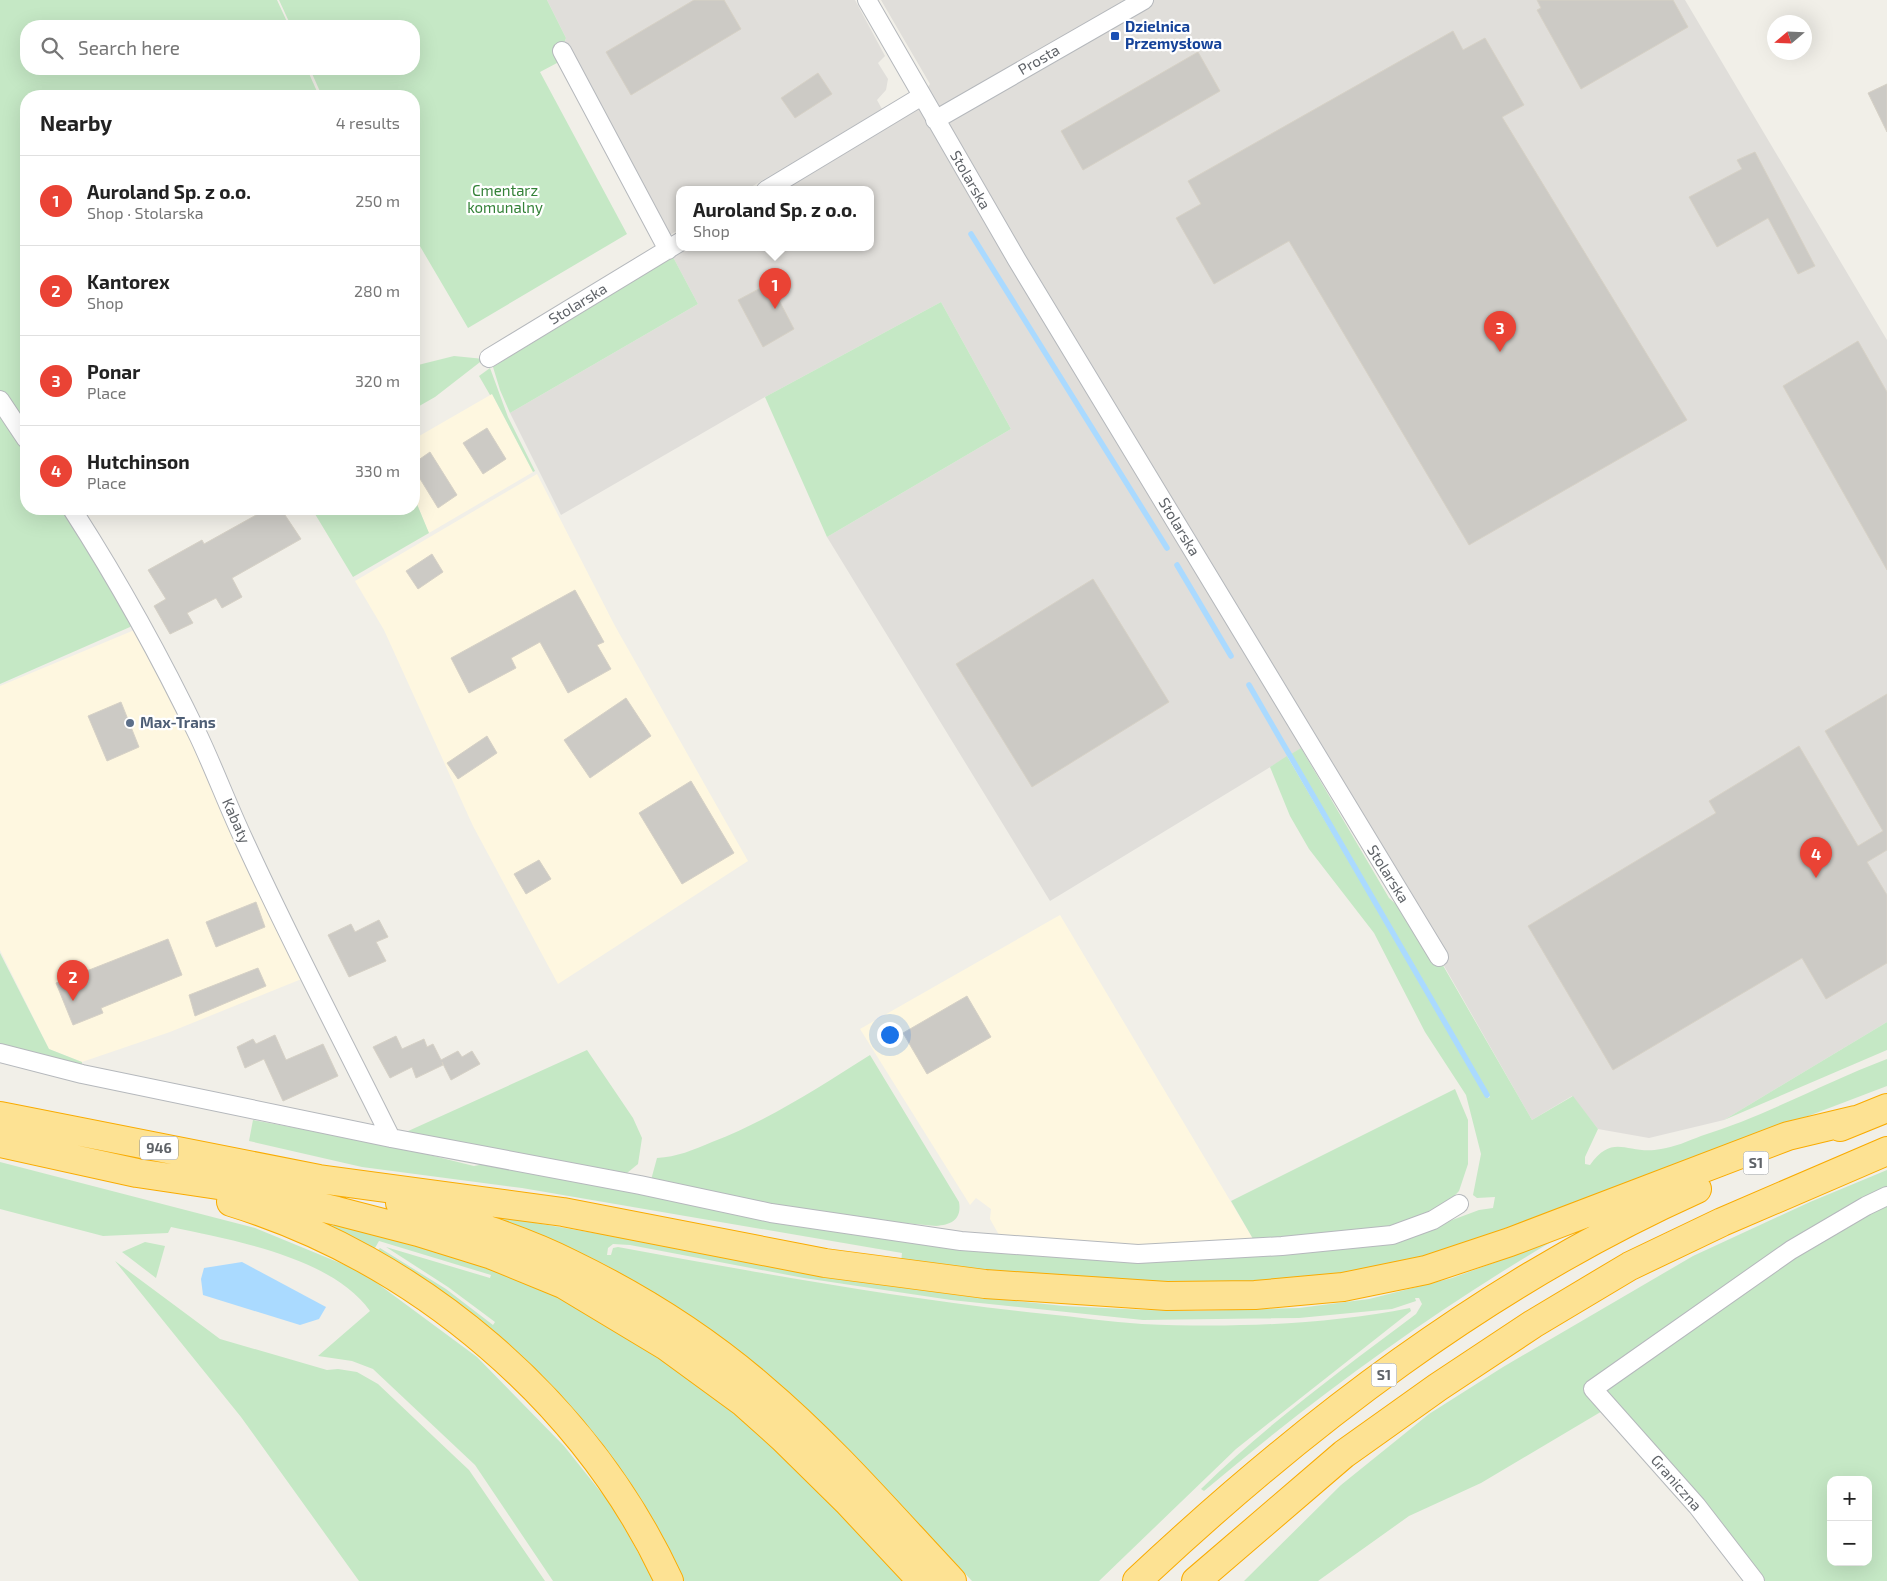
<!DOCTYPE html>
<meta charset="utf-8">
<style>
body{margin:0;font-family:"Exo 2",sans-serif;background:#f6f6f6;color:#222}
.controls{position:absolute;right:15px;bottom:15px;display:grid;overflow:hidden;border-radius:10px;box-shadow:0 5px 20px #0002}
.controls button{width:45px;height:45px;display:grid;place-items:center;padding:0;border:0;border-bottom:1px solid #e0e0e0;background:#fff;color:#222;font:25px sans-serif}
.compass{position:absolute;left:1767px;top:15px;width:45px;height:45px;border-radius:50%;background:#fff;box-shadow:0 5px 20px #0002;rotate:251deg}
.you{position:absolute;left:889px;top:1034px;width:18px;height:18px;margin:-12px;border:4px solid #fff;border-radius:50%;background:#1a73e8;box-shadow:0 0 0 8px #1a73e833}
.badge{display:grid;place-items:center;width:32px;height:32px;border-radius:50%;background:#ea4335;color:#fff;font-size:16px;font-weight:700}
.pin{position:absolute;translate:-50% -41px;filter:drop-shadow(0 1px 2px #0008)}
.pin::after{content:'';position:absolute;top:26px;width:18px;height:15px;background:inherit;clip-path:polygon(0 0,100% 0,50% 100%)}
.popup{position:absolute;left:676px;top:186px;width:198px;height:65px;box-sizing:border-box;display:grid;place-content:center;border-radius:10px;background:#fff;filter:drop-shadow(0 1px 4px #0005);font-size:16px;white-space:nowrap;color:#767676}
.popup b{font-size:19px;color:#222}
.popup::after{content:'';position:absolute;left:50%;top:100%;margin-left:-10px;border:10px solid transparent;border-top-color:#fff}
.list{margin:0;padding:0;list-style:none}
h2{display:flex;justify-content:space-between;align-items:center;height:65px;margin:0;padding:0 20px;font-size:21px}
h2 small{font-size:16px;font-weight:400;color:#767676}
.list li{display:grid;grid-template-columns:32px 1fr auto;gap:15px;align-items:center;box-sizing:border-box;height:90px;padding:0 20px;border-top:1px solid #e0e0e0}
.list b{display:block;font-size:19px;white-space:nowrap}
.list p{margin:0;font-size:16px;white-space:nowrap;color:#767676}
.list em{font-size:16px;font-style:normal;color:#767676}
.icon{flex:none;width:28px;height:28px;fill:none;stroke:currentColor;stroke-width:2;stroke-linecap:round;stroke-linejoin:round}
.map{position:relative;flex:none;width:1887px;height:1581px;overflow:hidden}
.search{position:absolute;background:#fff;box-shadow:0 5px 20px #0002;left:20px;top:20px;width:400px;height:55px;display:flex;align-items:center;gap:12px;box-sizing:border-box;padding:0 18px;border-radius:20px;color:#767676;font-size:19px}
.panel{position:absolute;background:#fff;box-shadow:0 5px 20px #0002;left:20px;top:90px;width:400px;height:425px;border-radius:20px}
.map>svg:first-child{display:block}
</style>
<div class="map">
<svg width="1887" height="1581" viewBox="0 0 1887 1581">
<rect width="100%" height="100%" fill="#f1efe8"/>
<path fill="#fef7e0" d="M492 394 533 472 429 533 414 497V439Z
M537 474 615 626 748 861 558 984 473 826 384 630 355 581Z
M132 631H136L157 663 309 976 170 1032 82 1062 49 1049 0 950V686Z
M1060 915 1256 1244 1139 1251 999 1235 990 1219 991 1209 976 1198 970 1205 860 1029Z"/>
<path fill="#e0deda" d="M547 0H855L885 56 878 63 888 79 886 90 877 100 882 109 746 190H680V229L666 237 562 51 566 38Z
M881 0H1685L1887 340V1022L1724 1120 1649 1138 1598 1129 1572 1096 1532 1120 1439 957 1308 744 1050 901 827 537 1011 429 941 302 765 397 561 515 510 413 698 304 673 257 687 248H870V190H776L922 96 930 84Z"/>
<path fill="#c5e8c5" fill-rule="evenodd" d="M0 0H277L289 26H26V69H307L319 96H26V433L0 395Z
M279 0H547L566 38 557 63 540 72 627 234 468 328 414 236V96H322L310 69H414V26H291Z
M673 257 698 304 510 413 500 390 493 367Z
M941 302 1011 429 827 537 765 397Z
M454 356 484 359 435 397 414 409V366Z
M490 368 508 417 535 471 533 472 492 394 490 395 479 376Z
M0 405 26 446V509H66L133 624 130 627 0 684Z
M414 497 429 533 353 577 312 509H414Z
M1301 748 1389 898 1398 906 1435 966 1441 962 1532 1120 1573 1096 1598 1129 1585 1157V1164L1590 1165C1614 1131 1628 1156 1661 1149 1675 1147 1688 1141 1701 1136 1765 1116 1824 1083 1887 1059V1086L1426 1262 1348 1278 1139 1286 901 1262 902 1253 522 1188 362 1167 249 1141 253 1120 389 1145 474 1166 500 1161 1000 1252 1404 1238 1479 1210 1493 1208 1495 1197 1477 1198 1473 1195 1481 1154 1466 1095 1425 1032 1374 933 1309 849 1290 816 1270 767 1287 756 1488 1098 1490 1097 1291 754Z
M0 953 49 1049 82 1062V1074L0 1053Z
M1887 1022V1050L1724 1120Z
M587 1050 633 1118 642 1138 638 1164 627 1173 406 1132Z
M870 1055 959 1202C962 1219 952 1225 936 1226L820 1215 651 1180 657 1158C677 1157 693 1150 712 1142 769 1120 818 1088 870 1055Z
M1455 1089 1468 1120V1164L1459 1191 1444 1207 1391 1232 1256 1244 1231 1201Z
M0 1162 255 1228 362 1272 477 1357 564 1446 612 1506 654 1581H553L475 1465 373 1369 352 1361 318 1356 370 1311C332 1257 232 1240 171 1227L168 1233 103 1236 0 1209Z
M1887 1170V1581H1755L1609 1407 1481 1483 1409 1516 1318 1581H1244L1341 1485 1429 1414 1503 1367 1693 1256 1810 1202ZM1831 1480H1868V1562H1831Z
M304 1216 457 1255 525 1281 575 1304 675 1364 769 1441 906 1581H679L587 1435ZM379 1241 491 1275 490 1278 386 1247 448 1287 495 1322 493 1325 446 1289 380 1248 378 1250 375 1248Z
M501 1217 950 1294 1064 1306 1146 1310 1196 1311 1299 1308 1369 1299 1452 1278 1551 1242C1427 1315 1313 1399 1204 1491L1201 1489C1267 1424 1343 1369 1416 1314L1422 1304 1419 1298H1415L1416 1301 1392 1309 1299 1318 1143 1320 951 1300 804 1278 630 1245 613 1244 608 1248 607 1255H611L613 1248 618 1247C760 1273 902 1299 1046 1314 1078 1317 1110 1322 1142 1324 1229 1328 1325 1325 1410 1308L1411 1311 1236 1449 1099 1581H972L824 1426 660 1297 604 1264 500 1219Z
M145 1242 165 1246 156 1278 122 1252Z
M115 1261 220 1339 327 1370 338 1369 357 1372 378 1384 452 1454 469 1470 545 1581H359L241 1417Z"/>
<path fill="#aadaff" d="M242 1262 326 1307 319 1319 300 1325 203 1295 201 1279 204 1268Z"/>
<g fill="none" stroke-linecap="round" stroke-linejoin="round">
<path stroke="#aadaff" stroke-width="5.5" d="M971 234 1167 548
M1177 565 1231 656
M1249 685 1487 1095"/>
</g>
<path fill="#cccac5" stroke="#d6d1c6" d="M694 0H724L741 29 631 95 606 52Z
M1537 0H1673L1688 27 1581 89 1537 10 1541 8Z
M1453 31 1463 50 1485 38 1524 105 1502 117 1687 420 1469 545 1289 241 1214 284 1176 218 1201 204 1188 181Z
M1198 52 1220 91 1083 170 1061 131Z
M818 73 832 94 795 118 781 98Z
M1887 84V132L1868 93Z
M1755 152 1815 266 1798 274 1768 218 1717 247 1689 197 1742 169 1737 160Z
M770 283 794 329 763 347 738 300Z
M1858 341 1887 392V570L1783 386Z
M487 428 506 459 483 474 463 443Z
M430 452 457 495 438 508 414 469V463Z
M267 509H281L301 539 232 578 242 597 222 608 216 598 187 613 193 623 170 634 154 606 166 599 148 570 202 540 204 544Z
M432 554 443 572 418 589 406 571Z
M1093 579 1169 702 1032 787 956 664Z
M575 590 604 642 597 645 611 669 568 693 540 642 511 658 516 668 469 693 451 658Z
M1887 694V850L1867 862 1887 895V963L1826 999 1802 958 1613 1070 1528 926 1716 813 1709 801 1799 746 1858 846 1883 831 1825 731Z
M626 698 651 736 590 778 564 740Z
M121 702 139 747 107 761 88 716Z
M487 736 497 753 458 779 447 763Z
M691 781 734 853 682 884 639 813Z
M539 860 551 879 526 894 514 874Z
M256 902 265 927 216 947 206 922Z
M379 920 388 937 376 942 386 961 349 977 328 935 351 924 355 932Z
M168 939 182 975 101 1008 103 1013 73 1025 56 983Z
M258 968 266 986 195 1016 189 995Z
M967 996 991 1037 927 1074 903 1033Z
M275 1035 286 1060 323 1044 338 1076 283 1101 264 1059 245 1068 237 1047 253 1039 256 1044Z
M396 1036 402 1049 424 1039 427 1047 433 1044 441 1060 458 1051 462 1057 472 1051 480 1064 451 1080 442 1062 443 1065 416 1078 412 1067 390 1078 373 1047Z"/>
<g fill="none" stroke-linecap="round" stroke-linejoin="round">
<defs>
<path id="street" d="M867 0 1017 260 1439 957
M562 51 668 250
M935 120 1144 0
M766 190 922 96
M489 358 680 242
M0 400 26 439
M72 509C119 582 161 658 199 737 215 771 228 806 244 840 290 941 342 1039 391 1138
M0 1053 82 1074 391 1138 640 1185 771 1213 961 1241 1138 1254 1282 1246 1392 1235 1433 1220 1459 1204
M1755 1581 1697 1506 1593 1389 1791 1250 1866 1206 1887 1196"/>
<path id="highway" d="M0 1116 319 1179 563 1212 825 1263 985 1284 1167 1296 1255 1295 1343 1287 1426 1270 1510 1242 1788 1136 1855 1120
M1840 1127 1887 1108
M0 1143 137 1173 238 1188 337 1211 418 1232 492 1255 563 1284 666 1346 744 1403 783 1438 847 1501 922 1581
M231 1202C419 1260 586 1402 669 1581
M400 1203C457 1220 518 1237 571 1264 639 1297 704 1338 761 1387 831 1446 890 1515 952 1581
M1137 1581C1303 1425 1488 1283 1697 1189
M1196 1581 1344 1454 1438 1387 1533 1324 1630 1266 1722 1222 1887 1151"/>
</defs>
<use href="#street" stroke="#b5b8bc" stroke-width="20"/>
<use href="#highway" stroke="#f9ab00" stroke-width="30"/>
<use href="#street" stroke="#fff" stroke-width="18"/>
<use href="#highway" stroke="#fde293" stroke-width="28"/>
</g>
<rect fill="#1a4fb4" stroke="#fff" stroke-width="2" x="1110" y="31" width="10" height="10" rx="2.5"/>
<circle fill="#5c6f8a" stroke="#fff" stroke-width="2" cx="130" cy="723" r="5"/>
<g text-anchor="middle" stroke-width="4.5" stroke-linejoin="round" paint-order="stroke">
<g fill="#fff" stroke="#8f9295" stroke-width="1">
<rect x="140" y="1136.5" width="38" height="23" rx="4"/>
<rect x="1743.5" y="1151.5" width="25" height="23" rx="4"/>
<rect x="1371.5" y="1363.5" width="25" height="23" rx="4"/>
</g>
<g font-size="14" font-weight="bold" fill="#5f6368">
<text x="159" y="1153">946</text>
<text x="1756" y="1168">S1</text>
<text x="1384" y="1380">S1</text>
</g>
<g font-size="15" font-weight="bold" fill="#164399" stroke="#fff" text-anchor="start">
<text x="1125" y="32">Dzielnica<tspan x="1125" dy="17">Przemysłowa</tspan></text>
</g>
<g font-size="15" fill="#5f6368" stroke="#fff">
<text transform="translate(1039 60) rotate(-30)" y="5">Prosta</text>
<text transform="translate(970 180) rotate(60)" y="5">Stolarska</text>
<text transform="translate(578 304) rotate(-31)" y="5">Stolarska</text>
<text transform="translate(1179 527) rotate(59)" y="5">Stolarska</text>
<text transform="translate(236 821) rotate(66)" y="5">Kabaty</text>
<text transform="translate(1388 874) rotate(58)" y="5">Stolarska</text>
<text transform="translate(1676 1483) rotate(49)" y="5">Graniczna</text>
</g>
<g font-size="15" fill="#348238" stroke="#fff">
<text x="505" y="196">Cmentarz<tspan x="505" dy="17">komunalny</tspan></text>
</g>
<g font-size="15" font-weight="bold" fill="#4e5e75" stroke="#fff" text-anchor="start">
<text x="140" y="728">Max-Trans</text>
</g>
</g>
</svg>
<div class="controls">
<button>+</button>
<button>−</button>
</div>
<svg class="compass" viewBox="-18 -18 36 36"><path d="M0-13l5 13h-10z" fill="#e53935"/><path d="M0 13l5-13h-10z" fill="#767676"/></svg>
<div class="you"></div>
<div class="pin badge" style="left:775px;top:309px">1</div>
<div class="popup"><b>Auroland Sp. z o.o.</b>Shop</div>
<div class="pin badge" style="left:73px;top:1001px">2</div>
<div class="pin badge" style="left:1500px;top:352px">3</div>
<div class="pin badge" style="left:1816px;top:878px">4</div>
<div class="search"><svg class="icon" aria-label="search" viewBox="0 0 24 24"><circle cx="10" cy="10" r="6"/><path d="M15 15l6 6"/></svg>Search here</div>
<section class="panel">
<h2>Nearby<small>4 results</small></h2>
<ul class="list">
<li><span class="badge">1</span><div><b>Auroland Sp. z o.o.</b><p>Shop · Stolarska</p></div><em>250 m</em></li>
<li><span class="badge">2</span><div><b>Kantorex</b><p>Shop</p></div><em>280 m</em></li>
<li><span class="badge">3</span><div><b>Ponar</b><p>Place</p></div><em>320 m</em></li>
<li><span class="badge">4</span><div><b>Hutchinson</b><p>Place</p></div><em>330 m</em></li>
</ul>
</section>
</div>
